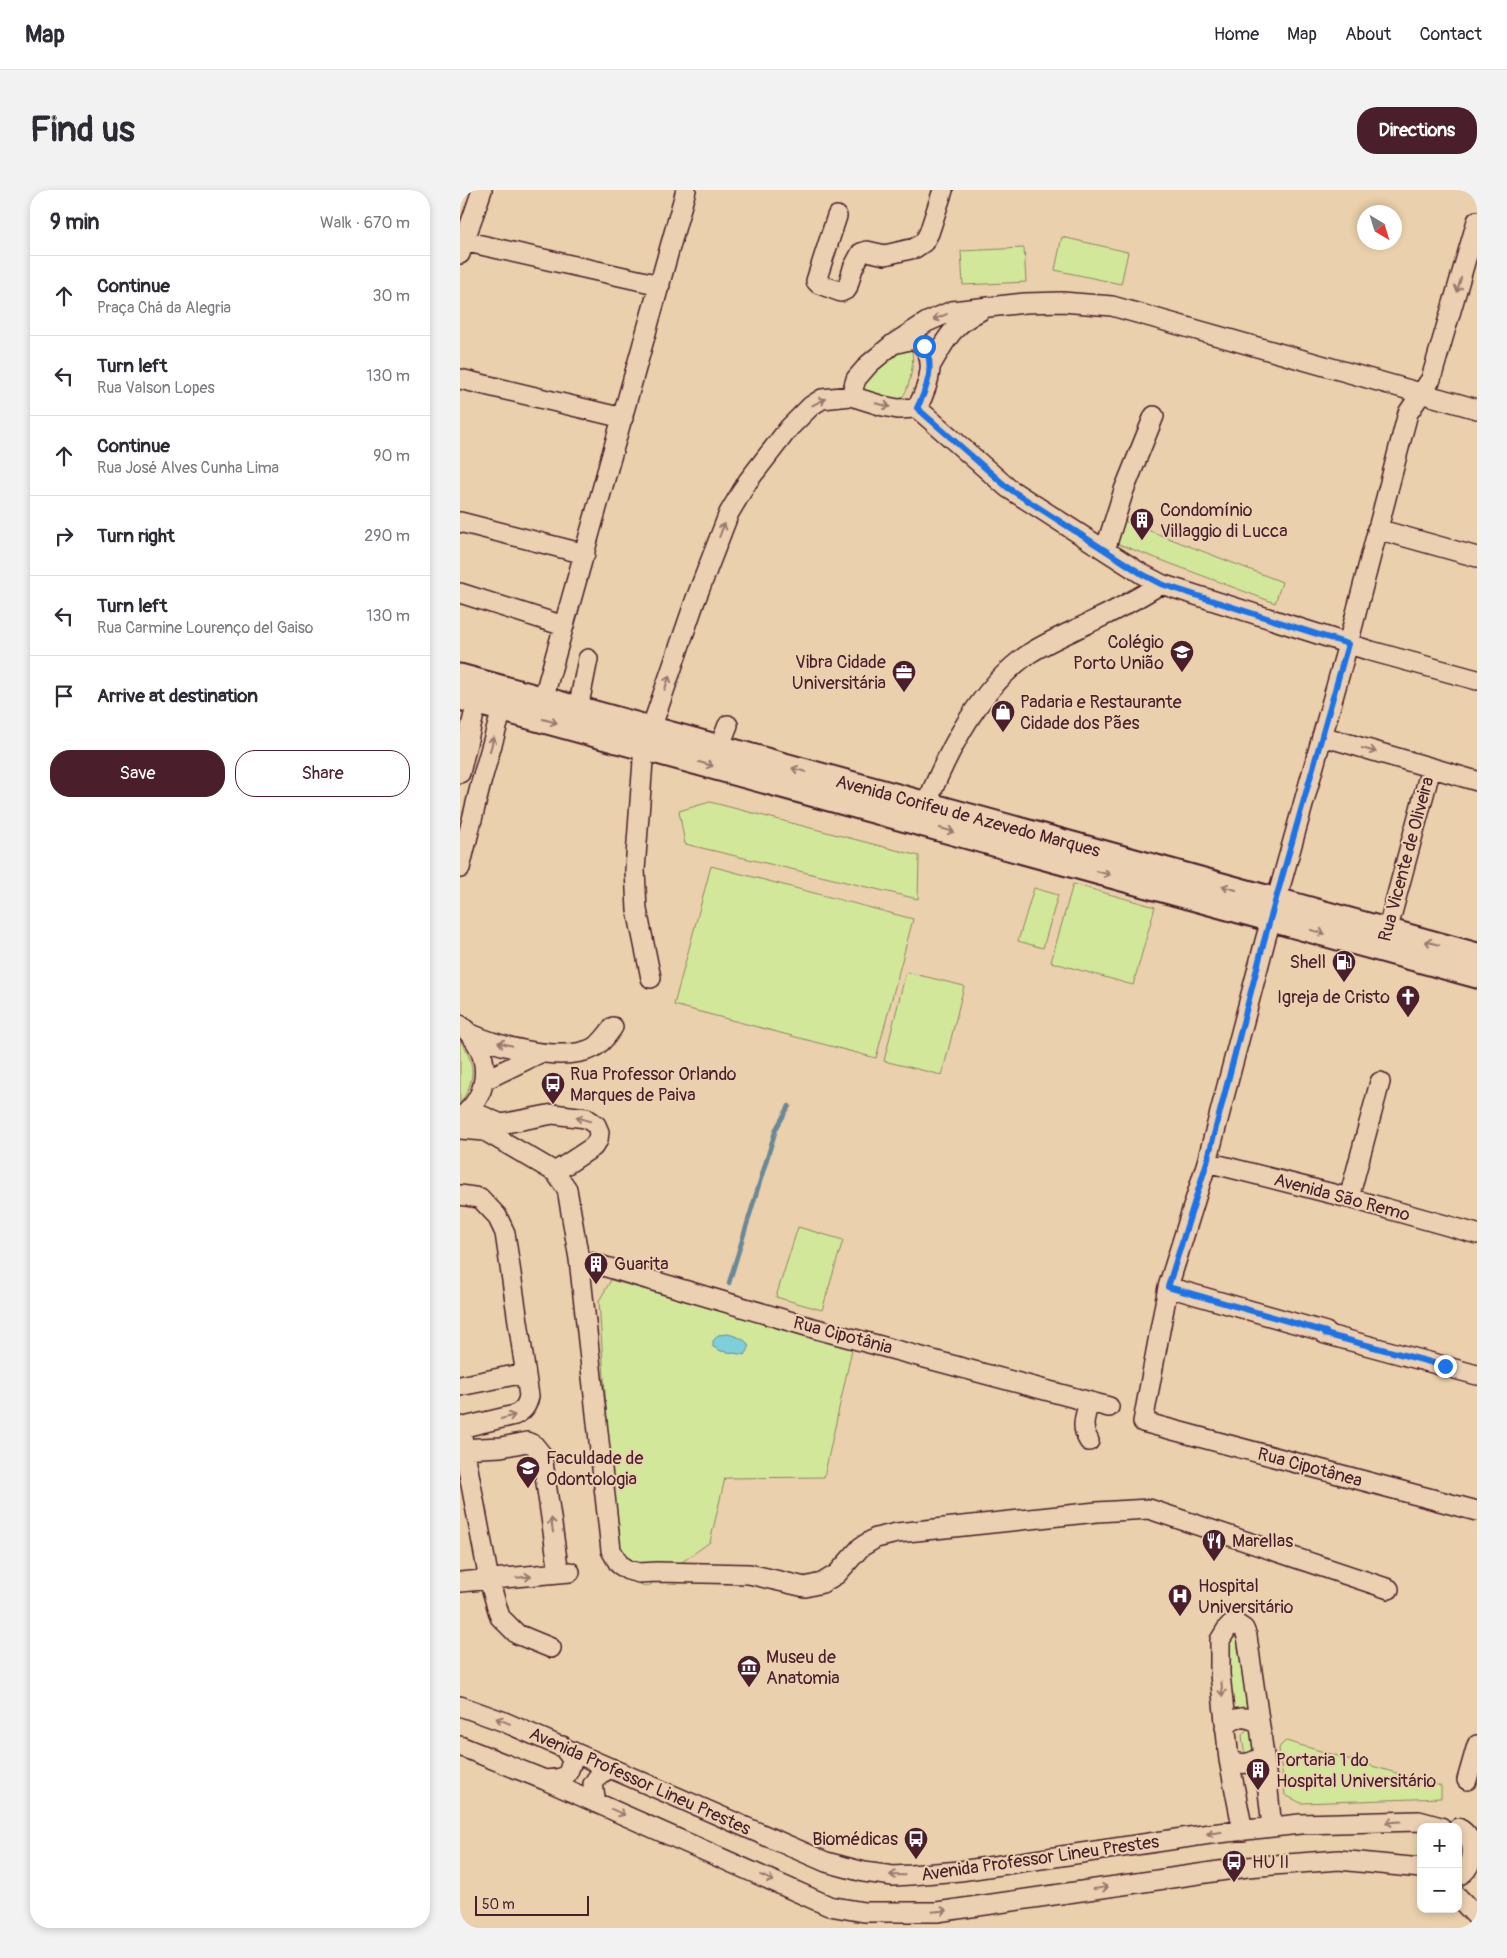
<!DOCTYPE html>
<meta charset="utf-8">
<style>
body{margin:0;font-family:Pangolin,sans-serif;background:#f2f2f3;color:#2b2b33}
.controls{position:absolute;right:15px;bottom:15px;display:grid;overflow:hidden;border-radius:10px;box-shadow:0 2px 8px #0003}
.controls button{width:45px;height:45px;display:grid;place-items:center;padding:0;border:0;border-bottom:1px solid #e1e1e2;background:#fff;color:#2b2b33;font:25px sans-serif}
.compass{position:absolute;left:897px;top:15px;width:45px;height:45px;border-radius:50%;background:#fff;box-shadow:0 2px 8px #0003;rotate:142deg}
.scale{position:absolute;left:15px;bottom:12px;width:114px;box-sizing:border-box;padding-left:5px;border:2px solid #4a1f2b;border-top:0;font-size:14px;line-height:18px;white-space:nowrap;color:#4a1f2b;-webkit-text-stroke:4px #ebd0b2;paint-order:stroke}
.stop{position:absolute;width:15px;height:15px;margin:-11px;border:4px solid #1a73e8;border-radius:50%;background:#fff}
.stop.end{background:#1a73e8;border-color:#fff;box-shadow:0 1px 5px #0008}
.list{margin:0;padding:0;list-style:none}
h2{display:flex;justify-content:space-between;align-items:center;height:65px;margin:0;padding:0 20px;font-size:21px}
h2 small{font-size:16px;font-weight:400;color:#7c7c81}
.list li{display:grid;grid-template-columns:32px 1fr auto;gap:15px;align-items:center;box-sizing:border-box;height:80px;padding:0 20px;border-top:1px solid #e1e1e2}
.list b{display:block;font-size:19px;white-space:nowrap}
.list p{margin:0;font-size:16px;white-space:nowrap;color:#7c7c81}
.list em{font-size:16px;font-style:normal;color:#7c7c81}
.actions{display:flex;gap:10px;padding:15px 20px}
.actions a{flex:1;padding:11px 0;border:1px solid #4a1f2b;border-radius:20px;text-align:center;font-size:18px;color:#4a1f2b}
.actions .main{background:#4a1f2b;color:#fff}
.icon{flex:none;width:28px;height:28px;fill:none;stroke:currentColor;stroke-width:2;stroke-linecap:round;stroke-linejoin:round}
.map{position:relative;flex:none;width:1017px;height:1738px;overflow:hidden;border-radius:20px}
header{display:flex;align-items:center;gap:30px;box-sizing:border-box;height:70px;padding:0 25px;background:#fff;border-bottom:1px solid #e1e1e2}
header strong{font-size:24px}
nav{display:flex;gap:28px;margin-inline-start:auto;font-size:18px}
.intro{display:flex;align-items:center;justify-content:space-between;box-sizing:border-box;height:120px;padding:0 30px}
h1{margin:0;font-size:35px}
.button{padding:12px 22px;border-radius:20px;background:#4a1f2b;color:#fff;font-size:18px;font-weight:700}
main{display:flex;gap:30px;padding:0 30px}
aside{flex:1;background:#fff;border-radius:20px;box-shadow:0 2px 8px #0003}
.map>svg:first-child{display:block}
</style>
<header>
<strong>Map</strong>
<nav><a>Home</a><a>Map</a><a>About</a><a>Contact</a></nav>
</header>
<div class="intro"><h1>Find us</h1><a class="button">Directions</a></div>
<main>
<aside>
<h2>9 min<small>Walk · 670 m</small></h2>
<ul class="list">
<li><svg class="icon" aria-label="ahead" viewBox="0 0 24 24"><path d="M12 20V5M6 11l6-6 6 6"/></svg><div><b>Continue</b><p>Praça Chá da Alegria</p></div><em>30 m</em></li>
<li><svg class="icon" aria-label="left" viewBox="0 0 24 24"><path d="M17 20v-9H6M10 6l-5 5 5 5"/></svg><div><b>Turn left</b><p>Rua Valson Lopes</p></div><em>130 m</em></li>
<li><svg class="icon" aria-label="ahead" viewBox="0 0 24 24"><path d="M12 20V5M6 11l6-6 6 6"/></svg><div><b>Continue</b><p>Rua José Alves Cunha Lima</p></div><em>90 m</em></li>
<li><svg class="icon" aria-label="right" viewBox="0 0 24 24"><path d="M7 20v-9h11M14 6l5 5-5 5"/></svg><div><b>Turn right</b></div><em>290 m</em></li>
<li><svg class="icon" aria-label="left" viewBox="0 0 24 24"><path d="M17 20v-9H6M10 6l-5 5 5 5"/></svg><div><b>Turn left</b><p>Rua Carmine Lourenço del Gaiso</p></div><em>130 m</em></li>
<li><svg class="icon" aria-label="arrive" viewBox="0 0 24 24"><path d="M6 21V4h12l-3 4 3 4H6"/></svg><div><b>Arrive at destination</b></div></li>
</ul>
<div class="actions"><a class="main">Save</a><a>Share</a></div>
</aside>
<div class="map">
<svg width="1017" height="1738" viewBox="0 0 1017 1738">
<rect width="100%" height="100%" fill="#ead0ac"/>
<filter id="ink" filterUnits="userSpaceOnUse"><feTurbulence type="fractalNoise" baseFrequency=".02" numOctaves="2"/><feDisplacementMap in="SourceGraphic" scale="10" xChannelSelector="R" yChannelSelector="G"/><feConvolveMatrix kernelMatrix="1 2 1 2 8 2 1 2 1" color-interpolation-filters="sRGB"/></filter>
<g filter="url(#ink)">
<path fill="#d3e79b" stroke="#8e8363" d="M602 47 668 62 661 94 595 80Z
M564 58 566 92 503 95 501 61Z
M451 159C456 168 449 205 439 210 431 213 416 208 407 207L398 193 432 164Z
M646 324 822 392 815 413 640 347Z
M250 612 459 666 458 709 225 654 219 621Z
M251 676 453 729 416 868 214 815Z
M613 694 695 717 673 795 591 772Z
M574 698 598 705 583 758 558 751Z
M446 782 504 796 482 885 424 871Z
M0 850C16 874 16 889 0 914Z
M338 1037 383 1050 362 1120 316 1107Z
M151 1090 392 1159 364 1287 265 1288 250 1352 187 1397 157 1384 139 1111Z
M770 1447 776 1448 780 1454 787 1520H774L764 1456Z
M787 1539 794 1541 796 1561 787 1565 784 1560 782 1545Z
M826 1551 981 1596V1608L841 1613 825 1605 819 1559 821 1555Z"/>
<path fill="#7fcedb" stroke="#6a8895" d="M268 1144C278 1147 296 1151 285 1165L261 1161 253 1157V1151L258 1145Z"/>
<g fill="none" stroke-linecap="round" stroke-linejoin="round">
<path stroke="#6a8895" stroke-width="4.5" d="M269 1093 316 939 329 916"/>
<defs>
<path id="minor" d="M377 26 356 91 359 94 381 102 387 99 393 78 401 63 407 61 425 65 455 58 464 52 469 43 483 0
M1017 31 971 189 948 223 888 454 805 751 747 972 708 1097 683 1232 1017 1321
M3 51 200 95
M0 64 22 0
M433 154 467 132 492 121 565 113 602 112 652 116 1017 219
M471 175C485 151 493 134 520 121
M0 189 163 228
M391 206 396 189 409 174 433 154 453 149C482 161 468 197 457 218
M457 218 548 298 682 384 701 394 911 461 1017 490
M0 332 125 364
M917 339 1017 367
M645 360 664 300 694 226
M0 403 104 436
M83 510 226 0
M118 519 128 469
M191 539 235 411 269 323 288 291 329 238 351 216 362 209 391 206 423 216 438 219 457 218
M862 546 1017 591
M184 557 175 680 177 720 191 788
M259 558 268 535
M0 583 20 499
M466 615C489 559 519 498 570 463 589 451 611 442 631 432 655 421 678 408 701 394
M0 678 22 589 46 506
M924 753 971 578
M0 835C32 860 33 902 1 927
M11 844C40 857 94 870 125 861 138 858 146 847 153 837
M25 890 80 863
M9 920 41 934 93 924 126 928 136 935 139 942 138 950 133 957 95 982
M0 939 25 941 95 982 107 999 119 1069 151 1360 159 1374 168 1380 179 1383 197 1382 289 1384 345 1397 362 1393 377 1384 401 1357 416 1348 437 1343 637 1322 689 1319 929 1399
M747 972 889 1008 1017 1044
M0 1005 20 1008 37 1026 45 1043 69 1206C67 1216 64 1220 55 1225L0 1238
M889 1008 920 892
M119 1069 353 1138 649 1217
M708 1097 866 1142 865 1144 1017 1185
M0 1196 65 1183
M0 1236 29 1390 40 1427 57 1444 91 1458
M629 1251C620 1237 625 1227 629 1212
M0 1259 41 1257 67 1252 74 1255 82 1265 99 1383
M0 1392 110 1382
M0 1516 42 1531 366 1672 404 1682 433 1686 451 1685 500 1681 750 1644 840 1634 959 1631 981 1637
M765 1537C776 1525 786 1526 799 1533
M0 1556 85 1590 369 1716 404 1722H477L787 1677 879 1670 961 1678
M769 1570C784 1576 791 1574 804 1565
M85 1590C104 1588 108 1590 112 1569L102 1556
M1007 1590 1017 1555
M136 1613 133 1594 140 1584 151 1578
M998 1638C1017 1647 1017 1677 998 1686
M783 1641 769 1570 760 1484V1450L768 1437 775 1433 784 1439 787 1446 804 1565 812 1637
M998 1707 1017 1727"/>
<path id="major" d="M0 487 1017 766
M0 507 1017 785"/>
</defs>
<use href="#minor" stroke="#4a1f2b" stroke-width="22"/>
<use href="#major" stroke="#4a1f2b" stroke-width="29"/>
<use href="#minor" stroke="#ebd0b2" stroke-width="19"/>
<use href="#major" stroke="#ebd0b2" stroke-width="25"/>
</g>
<defs><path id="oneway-shaft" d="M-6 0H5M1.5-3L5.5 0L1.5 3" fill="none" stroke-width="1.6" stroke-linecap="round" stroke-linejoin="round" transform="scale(1.25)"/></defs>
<g stroke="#9a786e">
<use href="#oneway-shaft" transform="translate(999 95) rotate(106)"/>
<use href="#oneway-shaft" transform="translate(480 127) rotate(157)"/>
<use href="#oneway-shaft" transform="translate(359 212) rotate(-26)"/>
<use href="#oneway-shaft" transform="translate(423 215) rotate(13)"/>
<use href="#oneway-shaft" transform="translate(262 340) rotate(-69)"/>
<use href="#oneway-shaft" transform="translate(207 493) rotate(-71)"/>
<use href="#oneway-shaft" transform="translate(90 531) rotate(16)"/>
<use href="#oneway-shaft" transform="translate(32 554) rotate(-74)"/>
<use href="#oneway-shaft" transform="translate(909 560) rotate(16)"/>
<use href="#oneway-shaft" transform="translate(246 574) rotate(16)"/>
<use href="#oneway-shaft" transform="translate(339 580) rotate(-165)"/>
<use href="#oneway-shaft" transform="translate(487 640) rotate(15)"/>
<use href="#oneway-shaft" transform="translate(643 683) rotate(15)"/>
<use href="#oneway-shaft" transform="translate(769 698) rotate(-165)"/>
<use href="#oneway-shaft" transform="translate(858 742) rotate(15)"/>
<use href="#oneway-shaft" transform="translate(972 753) rotate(-165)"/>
<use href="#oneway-shaft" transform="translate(45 854) rotate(-166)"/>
<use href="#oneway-shaft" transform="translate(123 929) rotate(-163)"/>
<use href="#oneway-shaft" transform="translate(48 1227) rotate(-15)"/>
<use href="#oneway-shaft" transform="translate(92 1335) rotate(-98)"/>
<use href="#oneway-shaft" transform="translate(64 1387) rotate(-5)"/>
<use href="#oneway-shaft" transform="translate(762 1499) rotate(85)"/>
<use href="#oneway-shaft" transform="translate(43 1531) rotate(-158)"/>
<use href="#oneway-shaft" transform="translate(158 1622) rotate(24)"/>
<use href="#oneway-shaft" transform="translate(933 1632) rotate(176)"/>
<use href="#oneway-shaft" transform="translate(754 1643) rotate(173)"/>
<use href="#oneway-shaft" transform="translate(437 1685) rotate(-179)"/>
<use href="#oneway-shaft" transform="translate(307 1688) rotate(24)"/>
<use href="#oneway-shaft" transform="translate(641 1698) rotate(-8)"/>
<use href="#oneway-shaft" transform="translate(480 1721) rotate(-5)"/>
</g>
</g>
<g fill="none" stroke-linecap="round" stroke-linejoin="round" filter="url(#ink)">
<path stroke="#1a73e8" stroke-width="6" d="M464 156C476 175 467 199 457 218L548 298 682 384 701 394 888 454 804 751 747 972 708 1097 866 1142 865 1144 985 1176"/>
</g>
<defs>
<symbol id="building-pin" viewBox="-11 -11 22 30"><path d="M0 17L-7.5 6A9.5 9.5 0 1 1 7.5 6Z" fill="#4a1f2b" stroke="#ebd0b2"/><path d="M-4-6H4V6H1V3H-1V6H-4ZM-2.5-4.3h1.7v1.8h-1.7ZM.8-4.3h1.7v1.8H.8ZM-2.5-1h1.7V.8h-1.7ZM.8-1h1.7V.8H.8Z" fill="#fff"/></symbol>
<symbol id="school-pin" viewBox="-11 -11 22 30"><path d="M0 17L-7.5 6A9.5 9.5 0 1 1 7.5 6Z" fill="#4a1f2b" stroke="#ebd0b2"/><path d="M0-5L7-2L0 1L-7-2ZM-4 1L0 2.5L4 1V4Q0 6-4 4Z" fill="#fff"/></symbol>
<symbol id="office-pin" viewBox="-11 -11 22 30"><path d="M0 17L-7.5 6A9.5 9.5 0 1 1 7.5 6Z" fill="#4a1f2b" stroke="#ebd0b2"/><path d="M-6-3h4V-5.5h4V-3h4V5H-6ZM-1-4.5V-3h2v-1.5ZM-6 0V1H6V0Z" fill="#fff"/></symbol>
<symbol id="shop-pin" viewBox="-11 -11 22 30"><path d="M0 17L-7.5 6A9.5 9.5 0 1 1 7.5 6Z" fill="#4a1f2b" stroke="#ebd0b2"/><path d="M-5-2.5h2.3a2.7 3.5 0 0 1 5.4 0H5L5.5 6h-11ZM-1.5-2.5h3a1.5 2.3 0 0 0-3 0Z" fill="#fff"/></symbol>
<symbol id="fuel-pin" viewBox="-11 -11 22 30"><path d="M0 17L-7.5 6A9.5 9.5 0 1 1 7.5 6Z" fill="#4a1f2b" stroke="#ebd0b2"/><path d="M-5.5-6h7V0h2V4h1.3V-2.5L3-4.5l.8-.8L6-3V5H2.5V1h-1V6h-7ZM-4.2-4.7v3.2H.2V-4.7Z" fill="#fff"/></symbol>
<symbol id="church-pin" viewBox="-11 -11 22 30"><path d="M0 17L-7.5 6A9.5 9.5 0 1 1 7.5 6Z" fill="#4a1f2b" stroke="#ebd0b2"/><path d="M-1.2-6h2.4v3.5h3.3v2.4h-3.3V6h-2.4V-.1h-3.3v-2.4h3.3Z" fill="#fff"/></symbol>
<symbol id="bus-pin" viewBox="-11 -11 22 30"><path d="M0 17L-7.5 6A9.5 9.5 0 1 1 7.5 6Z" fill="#4a1f2b" stroke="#ebd0b2"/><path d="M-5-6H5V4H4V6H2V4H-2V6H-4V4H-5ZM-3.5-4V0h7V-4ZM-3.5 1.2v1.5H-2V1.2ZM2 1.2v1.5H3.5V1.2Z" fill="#fff"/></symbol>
<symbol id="university-pin" viewBox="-11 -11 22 30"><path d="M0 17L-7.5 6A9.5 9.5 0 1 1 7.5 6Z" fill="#4a1f2b" stroke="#ebd0b2"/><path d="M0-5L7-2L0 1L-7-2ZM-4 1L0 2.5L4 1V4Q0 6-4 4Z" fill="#fff"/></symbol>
<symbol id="restaurant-pin" viewBox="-11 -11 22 30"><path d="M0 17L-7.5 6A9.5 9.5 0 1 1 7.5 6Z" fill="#4a1f2b" stroke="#ebd0b2"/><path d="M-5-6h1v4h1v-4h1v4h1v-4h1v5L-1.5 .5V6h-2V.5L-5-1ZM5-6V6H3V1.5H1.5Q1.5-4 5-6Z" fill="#fff"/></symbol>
<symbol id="hospital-pin" viewBox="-11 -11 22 30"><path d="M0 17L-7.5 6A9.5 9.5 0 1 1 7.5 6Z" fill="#4a1f2b" stroke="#ebd0b2"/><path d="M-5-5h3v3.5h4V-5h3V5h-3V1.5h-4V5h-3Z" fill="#fff"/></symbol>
<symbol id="museum-pin" viewBox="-11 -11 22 30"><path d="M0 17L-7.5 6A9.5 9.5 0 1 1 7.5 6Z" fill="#4a1f2b" stroke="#ebd0b2"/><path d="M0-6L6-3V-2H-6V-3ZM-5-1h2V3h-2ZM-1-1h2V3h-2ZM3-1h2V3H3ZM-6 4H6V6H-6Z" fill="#fff"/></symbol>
</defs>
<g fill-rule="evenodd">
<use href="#building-pin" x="668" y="316" width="28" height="38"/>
<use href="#school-pin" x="708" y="448" width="28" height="38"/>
<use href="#office-pin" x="430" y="468" width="28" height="38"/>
<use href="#shop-pin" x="529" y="508" width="28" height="38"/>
<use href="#fuel-pin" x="870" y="758" width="28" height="38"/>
<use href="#church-pin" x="934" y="793" width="28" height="38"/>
<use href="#bus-pin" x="79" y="880" width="28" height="38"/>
<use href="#building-pin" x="122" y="1060" width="28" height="38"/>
<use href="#university-pin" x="54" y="1264" width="28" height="38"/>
<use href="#restaurant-pin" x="740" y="1337" width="28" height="38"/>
<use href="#hospital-pin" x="706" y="1392" width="28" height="38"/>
<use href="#museum-pin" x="275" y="1463" width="28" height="38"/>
<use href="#building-pin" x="784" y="1566" width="28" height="38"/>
<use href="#bus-pin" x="442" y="1635" width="28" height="38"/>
<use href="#bus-pin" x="760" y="1658" width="28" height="38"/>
</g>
<g text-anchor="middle" stroke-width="4" stroke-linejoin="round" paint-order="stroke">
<g font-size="18" fill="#4a1f2b" stroke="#ebd0b2" text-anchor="start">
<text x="700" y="326">Condomínio<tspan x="700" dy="21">Villaggio di Lucca</tspan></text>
<text x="704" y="458" text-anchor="end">Colégio<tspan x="704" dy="21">Porto União</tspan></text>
<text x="426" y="478" text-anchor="end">Vibra Cidade<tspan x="426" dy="21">Universitária</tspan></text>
<text x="560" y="518">Padaria e Restaurante<tspan x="560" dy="21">Cidade dos Pães</tspan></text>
<text x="866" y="778" text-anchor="end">Shell</text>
<text x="930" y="813" text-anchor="end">Igreja de Cristo</text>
<text x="110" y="890">Rua Professor Orlando<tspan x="110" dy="21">Marques de Paiva</tspan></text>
<text x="154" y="1080">Guarita</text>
<text x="86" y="1274">Faculdade de<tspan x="86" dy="21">Odontologia</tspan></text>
<text x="772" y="1357">Marellas</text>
<text x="738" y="1402">Hospital<tspan x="738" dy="21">Universitário</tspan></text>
<text x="306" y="1473">Museu de<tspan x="306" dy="21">Anatomia</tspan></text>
<text x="816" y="1576">Portaria 1 do<tspan x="816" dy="21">Hospital Universitário</tspan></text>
<text x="438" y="1655" text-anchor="end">Biomédicas</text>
<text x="792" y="1678">HU II</text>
</g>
<g font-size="18" fill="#4a1f2b" stroke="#ebd0b2">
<text transform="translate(508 626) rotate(15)" y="6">Avenida Corifeu de Azevedo Marques</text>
<text transform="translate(946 669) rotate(-75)" y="6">Rua Vicente de Oliveira</text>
<text transform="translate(882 1007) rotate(15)" y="6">Avenida São Remo</text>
<text transform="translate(383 1145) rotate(15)" y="6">Rua Cipotânia</text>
<text transform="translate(850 1277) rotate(15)" y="6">Rua Cipotânea</text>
<text transform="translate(180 1591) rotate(24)" y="6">Avenida Professor Lineu Prestes</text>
<text transform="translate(580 1668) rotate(-8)" y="6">Avenida Professor Lineu Prestes</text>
</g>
</g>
</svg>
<div class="controls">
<button>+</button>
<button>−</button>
</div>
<svg class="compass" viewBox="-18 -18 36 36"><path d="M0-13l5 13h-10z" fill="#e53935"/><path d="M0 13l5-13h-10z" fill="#7c7c81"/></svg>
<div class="scale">50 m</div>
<div class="stop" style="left:464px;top:156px"></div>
<div class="stop end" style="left:985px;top:1176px"></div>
</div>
</main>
